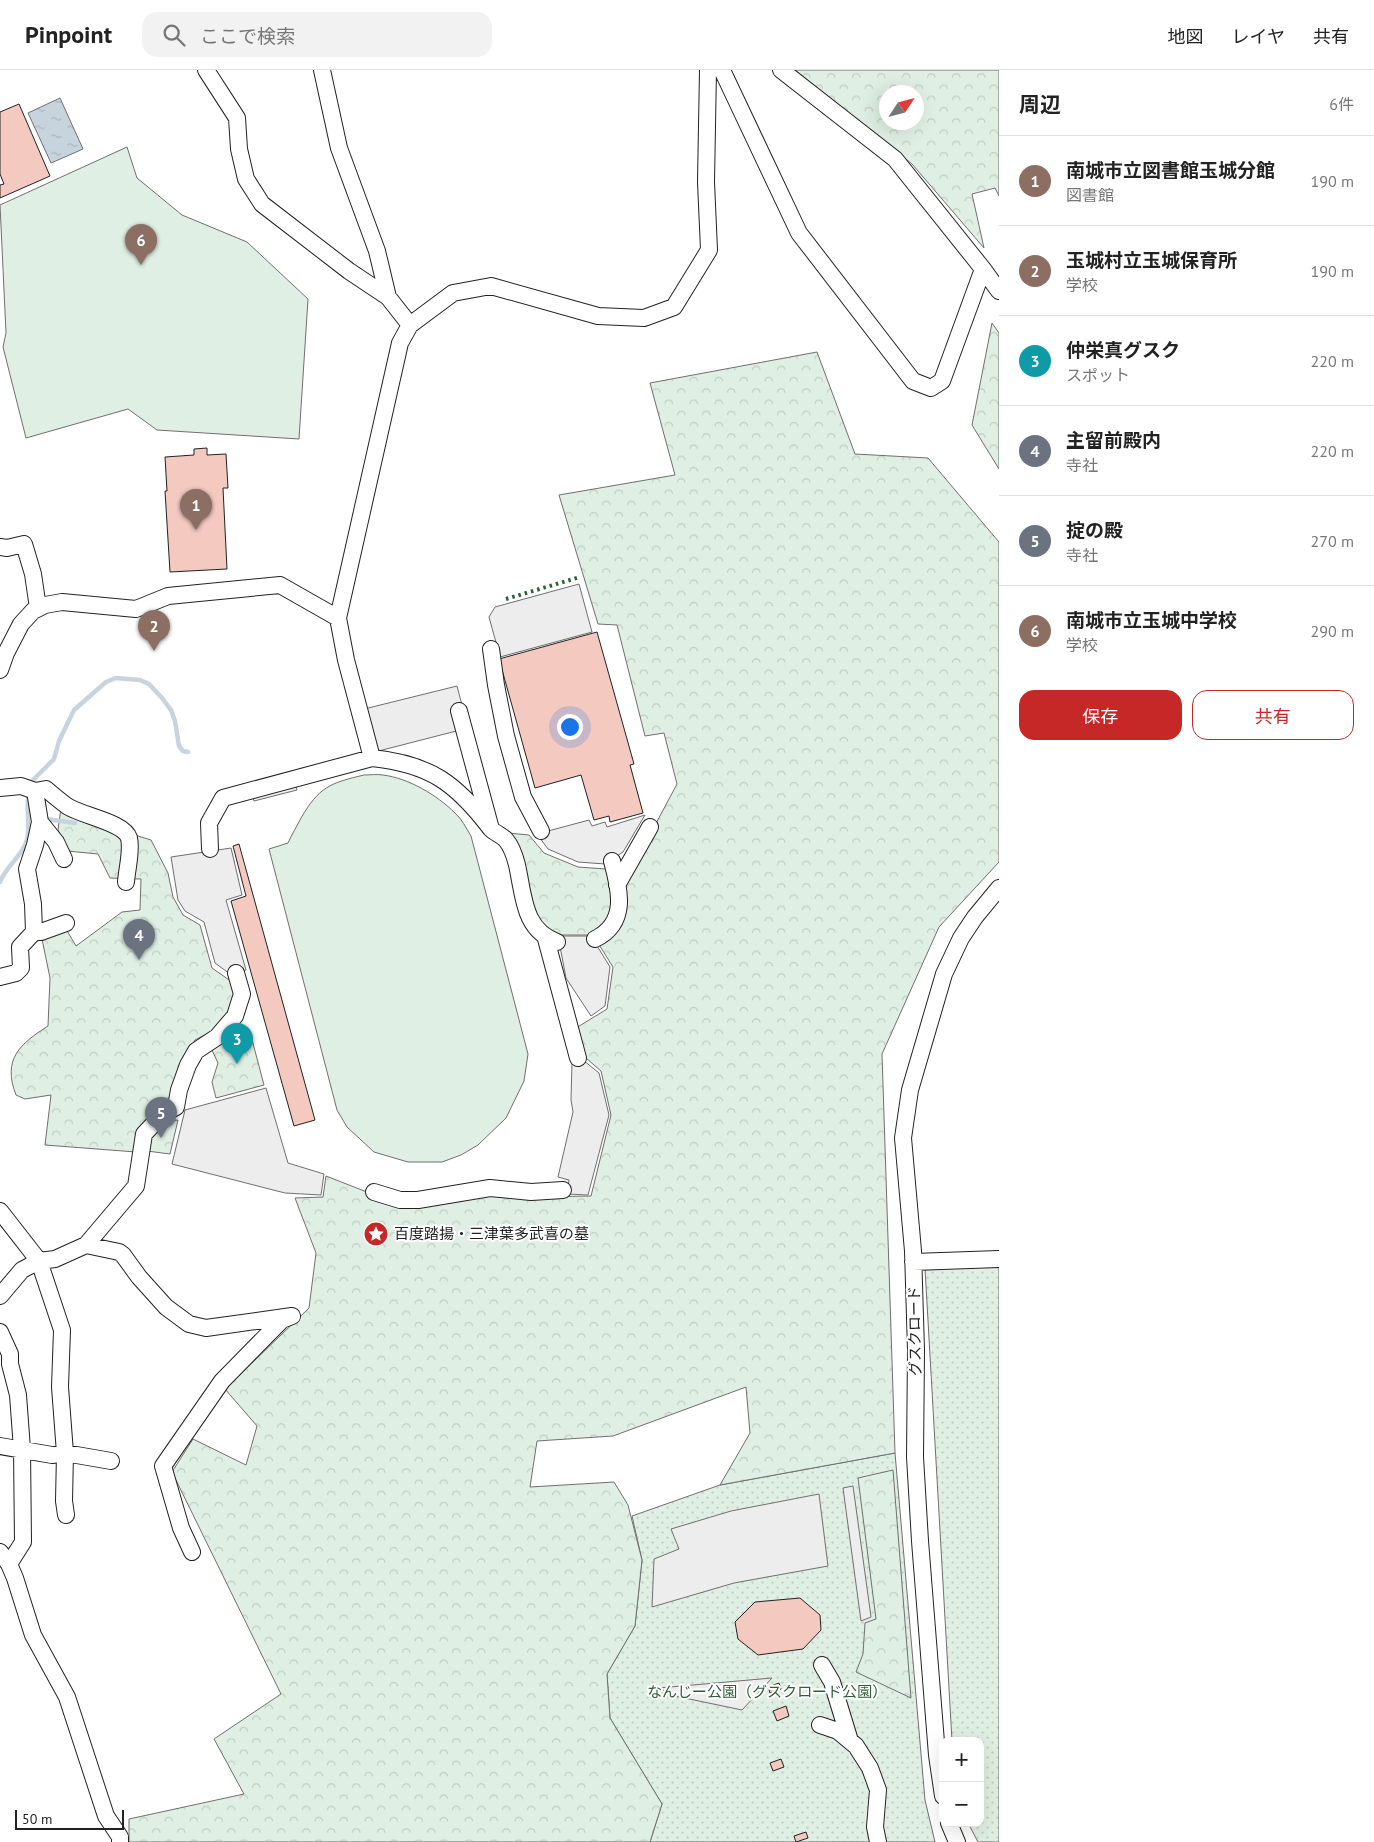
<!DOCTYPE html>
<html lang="ja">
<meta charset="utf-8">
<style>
body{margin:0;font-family:"PT Sans","Noto Sans JP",sans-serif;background:#f2f2f2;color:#222}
.controls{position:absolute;right:15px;bottom:15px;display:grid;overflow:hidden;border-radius:10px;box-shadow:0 5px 20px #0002}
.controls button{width:45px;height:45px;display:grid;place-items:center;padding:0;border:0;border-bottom:1px solid #e0e0e0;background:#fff;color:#222;font:25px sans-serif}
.compass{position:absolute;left:879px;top:15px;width:45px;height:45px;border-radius:50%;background:#fff;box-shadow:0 5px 20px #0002;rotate:54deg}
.scale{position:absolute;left:15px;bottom:12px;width:109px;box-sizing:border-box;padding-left:5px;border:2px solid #222;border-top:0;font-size:14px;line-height:18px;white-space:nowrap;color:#222;-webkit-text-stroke:4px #fff;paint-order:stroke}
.you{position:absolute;left:569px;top:656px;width:18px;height:18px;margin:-12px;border:4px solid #fff;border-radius:50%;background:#1a73e8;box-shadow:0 0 0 8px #1a73e833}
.badge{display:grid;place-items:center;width:32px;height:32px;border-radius:50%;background:#c62828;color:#fff;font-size:16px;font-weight:700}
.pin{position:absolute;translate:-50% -41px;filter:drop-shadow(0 1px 2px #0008)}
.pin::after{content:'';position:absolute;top:26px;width:18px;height:15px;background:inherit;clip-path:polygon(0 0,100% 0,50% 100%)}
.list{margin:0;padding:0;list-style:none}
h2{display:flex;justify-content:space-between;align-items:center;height:65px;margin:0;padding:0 20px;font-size:21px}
h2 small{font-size:16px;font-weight:400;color:#767676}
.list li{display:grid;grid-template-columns:32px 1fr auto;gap:15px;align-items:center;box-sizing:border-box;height:90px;padding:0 20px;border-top:1px solid #e0e0e0}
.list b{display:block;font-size:19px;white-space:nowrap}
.list p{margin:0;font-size:16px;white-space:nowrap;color:#767676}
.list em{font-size:16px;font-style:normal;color:#767676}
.actions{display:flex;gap:10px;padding:15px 20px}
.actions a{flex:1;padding:11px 0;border:1px solid #c62828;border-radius:15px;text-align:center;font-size:18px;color:#c62828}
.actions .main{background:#c62828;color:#fff}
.icon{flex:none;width:28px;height:28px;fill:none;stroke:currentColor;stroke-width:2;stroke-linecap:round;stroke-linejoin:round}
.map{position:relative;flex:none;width:999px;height:1772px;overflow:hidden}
header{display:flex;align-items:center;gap:30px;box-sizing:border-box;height:70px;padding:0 25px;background:#fff;border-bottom:1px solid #e0e0e0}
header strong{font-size:24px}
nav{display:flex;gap:28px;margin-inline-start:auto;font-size:18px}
.search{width:350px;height:45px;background:#f2f2f2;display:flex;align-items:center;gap:12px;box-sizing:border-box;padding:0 18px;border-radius:15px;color:#767676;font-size:19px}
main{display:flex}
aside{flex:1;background:#fff}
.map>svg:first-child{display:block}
</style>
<header>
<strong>Pinpoint</strong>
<div class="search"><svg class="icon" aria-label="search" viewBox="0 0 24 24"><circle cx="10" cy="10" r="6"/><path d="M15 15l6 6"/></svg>ここで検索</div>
<nav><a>地図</a><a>レイヤ</a><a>共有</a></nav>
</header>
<main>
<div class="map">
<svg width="999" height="1772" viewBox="0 0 999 1772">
<defs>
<pattern id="grass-dots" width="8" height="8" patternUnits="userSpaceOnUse" patternTransform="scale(1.25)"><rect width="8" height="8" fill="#e0efe3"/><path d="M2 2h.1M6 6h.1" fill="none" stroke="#c0cdc2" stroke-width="1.8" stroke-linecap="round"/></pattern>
<pattern id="forest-crowns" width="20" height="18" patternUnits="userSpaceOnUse" patternTransform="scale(1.25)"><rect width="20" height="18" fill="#e0efe3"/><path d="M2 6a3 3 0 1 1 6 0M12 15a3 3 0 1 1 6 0" fill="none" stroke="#c0cdc2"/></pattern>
<pattern id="water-ripples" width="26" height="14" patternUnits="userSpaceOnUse" patternTransform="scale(1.25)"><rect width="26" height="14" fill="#c7d3dd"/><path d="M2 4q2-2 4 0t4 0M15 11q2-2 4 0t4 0" fill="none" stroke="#abb5bd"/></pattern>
</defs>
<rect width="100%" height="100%" fill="#fff"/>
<path fill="url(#grass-dots)" stroke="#6f6f6f" d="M999 1197V1772H978L968 1753H980V1671H952L925 1198Z
M895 1383 925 1730 935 1772H650L662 1734 610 1648 607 1604 635 1556 642 1490 632 1446 720 1415Z"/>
<path fill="url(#forest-crowns)" stroke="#6f6f6f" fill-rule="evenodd" d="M795 0H999V126L995 118 972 124 984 178 912 94ZM886 22H916V52H886Z
M992 253 999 263V399L972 355Z
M817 282 855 384 928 388 999 472V792L939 857 882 984 895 1383 720 1415 750 1363 746 1317 613 1366 537 1371 530 1417 614 1412 628 1435 642 1490 635 1556 607 1604 610 1648 662 1734 650 1772H129V1749L244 1724 214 1669 281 1624 172 1402 193 1369 246 1395 257 1356 225 1319 309 1238 316 1183 295 1128 323 1127 326 1106 400 1135 490 1122 533 1127 591 1126 611 1045 601 1001 586 988 576 958 607 939 613 897 593 865H558L536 851 508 763 529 765 544 783 578 797 606 799 610 818 621 819 677 714 664 663 645 666 617 555 598 554 559 425 675 405 650 313Z
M61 738 112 758 151 770 168 803 173 827 183 845 200 855 212 898 232 912 234 928 228 943 216 959 195 970 181 995 169 1035 136 1082 45 1075 51 1025 25 1029 16 1025C2 989 20 974 48 956L50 908 42 869 66 859 76 876 122 842 140 840 141 809 110 808 98 784 67 781 58 760Z
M234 955 250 962 264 1015 216 1028 212 1012 218 993 211 978Z
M165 1048 169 1051 178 1050 170 1084 147 1081 149 1067Z
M893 1400 911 1628 856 1602 863 1584 865 1553 876 1549 858 1408Z"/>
<path fill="#e0efe3" stroke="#6f6f6f" d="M127 77 137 108 182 145 247 172 308 229 299 369 157 360 128 339 26 368 3 277 6 263 0 135Z
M364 705C370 705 377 704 383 705 408 708 437 725 455 743 462 749 466 758 471 766L528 984 524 1011 506 1048 478 1075 461 1085 442 1092H408L374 1082 347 1057 337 1040 269 779 288 773C292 764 297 756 301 748 319 717 330 713 364 705Z"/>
<path fill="#ededed" stroke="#6f6f6f" d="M579 514 592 562 500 587 489 547 495 537Z
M457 616 468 658 363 685 352 642Z
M295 711 297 720 254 731 251 723Z
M645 745 623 782 605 794 578 792 548 779 537 764 589 750 592 756 605 752 607 757Z
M231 778 242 825 226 830 246 900 230 904 215 893 204 852 185 841 178 830 171 787Z
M558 866H591L610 897 605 936 591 946 566 908Z
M583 990 599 1003 609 1045 588 1125 567 1124 569 1110 558 1107 573 1042 571 1030 572 992Z
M266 1018 288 1093 324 1104 321 1125 285 1123 172 1094 185 1040Z
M853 1416 871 1547 861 1551 843 1418Z
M819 1424 828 1496 734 1513 652 1537 654 1489 679 1479 671 1459 731 1441Z
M772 1608 742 1640 675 1626 659 1618Z"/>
<path fill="url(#water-ripples)" stroke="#6f6f6f" d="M60 28 83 79 51 93 28 43Z"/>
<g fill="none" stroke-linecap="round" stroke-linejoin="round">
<path stroke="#c7d3dd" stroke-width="4.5" d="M31 715V712L54 689 59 671 74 640 106 612 116 608 140 610 149 614 162 628 171 640 175 651 179 676 183 681 188 682
M46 749 75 753
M0 812C6 796 22 787 27 770 31 754 25 738 29 723"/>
</g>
<path fill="#f3c9c0" stroke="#222" d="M19 34 50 106 0 128V115L4 114 0 104V42Z
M207 378V385L226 384 228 418H223L227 499 170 502 165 421H167L165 387 194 385V379Z
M597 562 634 694 630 695 643 743 610 752 609 746 594 750 581 705 535 718 499 589Z
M239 774 315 1050 294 1056 231 831 246 826 233 776Z
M800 1528 820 1545 821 1560 803 1579 758 1585 738 1569 735 1552 755 1532Z
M779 1613 781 1619 770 1623 768 1617Z
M786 1636 789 1646 777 1651 773 1641Z
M781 1689 784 1697 773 1701 770 1693Z
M806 1762 808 1768 796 1772 794 1766Z"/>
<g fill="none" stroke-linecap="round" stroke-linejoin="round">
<defs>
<path id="minor" d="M206 0 237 48 239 79 246 109 262 134 349 201 388 227 410 255
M322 0 339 78 377 181 388 227
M722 0 799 163 913 311 931 318 942 311 983 199
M781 0 895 89 983 199 999 221
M0 477 7 478 24 474 33 504 38 538
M491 579 496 615 506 666 523 727 541 761
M0 600 6 583 21 554 33 541 45 535 62 532 136 539 168 526 280 515 338 548
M459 641 491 759C495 763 503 766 506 770 512 777 515 787 517 795 524 826 523 860 557 872
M0 718 21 716 35 721 46 719C53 725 60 731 67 736 82 746 124 752 129 768 132 781 127 798 126 812
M40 752 56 772 64 789
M491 759C456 713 430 694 372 688L346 590 338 548 400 273 410 255 453 223 491 216 598 246 644 248 674 237 709 180 706 112 708 0
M210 779 209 753 223 728 372 688
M617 815 650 757
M34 862H41L66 853
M546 869 578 988
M595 869C628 853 620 820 612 791
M0 907 16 903 21 898 20 877 34 862 33 834 27 799 35 775 40 752 35 721
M374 1122 400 1130H418L490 1118 531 1122 563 1120
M0 1141 39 1191 22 1200 0 1226
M86 1175 119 1182 123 1185 139 1207 166 1237 189 1254 206 1258 292 1246 282 1250 222 1311 163 1396 181 1458 192 1482
M913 1192 999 1189
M0 1262 10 1284V1294L18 1325 22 1379 23 1472 9 1494
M0 1376 52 1385 65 1383 111 1391
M66 1445 64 1431 65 1383 60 1317 62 1260 39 1191 55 1189 86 1175 136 1116 144 1064 163 1044 176 1037 179 1020 188 995 196 981 217 967 235 946 242 924 236 903
M0 1482 9 1494 15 1508 33 1565 67 1627 106 1746 120 1767V1772
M822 1595 832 1612 850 1671
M820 1655 838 1661 856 1676 870 1698 878 1720 875 1757 878 1772
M943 1726 937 1685 920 1471 915 1387 916 1280 913 1181 903 1068 910 1020 944 904 961 868 975 847 999 818
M949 1753 957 1772"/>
</defs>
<use href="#minor" stroke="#222" stroke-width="18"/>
<use href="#minor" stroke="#fff" stroke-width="16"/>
<path stroke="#2f5e38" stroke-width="4" stroke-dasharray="2.5 4" stroke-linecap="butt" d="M506 529 580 507"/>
</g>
<defs>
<symbol id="sight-disc" viewBox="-11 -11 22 22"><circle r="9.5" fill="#c62828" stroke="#fff"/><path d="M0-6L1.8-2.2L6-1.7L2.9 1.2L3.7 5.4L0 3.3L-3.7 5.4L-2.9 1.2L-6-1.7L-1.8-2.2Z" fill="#fff"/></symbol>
</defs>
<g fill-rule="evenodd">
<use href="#sight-disc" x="362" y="1150" width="28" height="28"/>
</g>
<g text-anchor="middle" stroke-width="4" stroke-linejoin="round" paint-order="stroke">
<g font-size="15" fill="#222" stroke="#fff" text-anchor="start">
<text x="394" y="1169">百度踏揚・三津葉多武喜の墓</text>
</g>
<g font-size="15" fill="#222" stroke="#fff">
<text transform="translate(915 1261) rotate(-91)" y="5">グスクロード</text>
</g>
<g font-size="15" fill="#2f5e38" stroke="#fff">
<text x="767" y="1627">なんじー公園（グスクロード公園）</text>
</g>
</g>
</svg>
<div class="controls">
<button>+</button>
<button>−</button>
</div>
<svg class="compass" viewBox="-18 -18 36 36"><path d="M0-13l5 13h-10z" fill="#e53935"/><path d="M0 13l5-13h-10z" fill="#767676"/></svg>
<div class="scale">50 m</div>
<div class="you"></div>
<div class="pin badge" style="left:196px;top:460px;background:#8d6e63">1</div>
<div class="pin badge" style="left:154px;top:581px;background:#8d6e63">2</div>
<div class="pin badge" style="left:237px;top:994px;background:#0f9aa8">3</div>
<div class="pin badge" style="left:139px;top:890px;background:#6b7280">4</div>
<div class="pin badge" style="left:161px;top:1068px;background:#6b7280">5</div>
<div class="pin badge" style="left:141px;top:195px;background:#8d6e63">6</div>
</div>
<aside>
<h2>周辺<small>6件</small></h2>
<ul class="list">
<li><span class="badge" style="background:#8d6e63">1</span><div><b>南城市立図書館玉城分館</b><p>図書館</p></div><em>190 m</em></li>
<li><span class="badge" style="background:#8d6e63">2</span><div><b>玉城村立玉城保育所</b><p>学校</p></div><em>190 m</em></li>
<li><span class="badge" style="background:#0f9aa8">3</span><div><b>仲栄真グスク</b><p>スポット</p></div><em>220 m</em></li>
<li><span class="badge" style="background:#6b7280">4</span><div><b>主留前殿内</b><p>寺社</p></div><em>220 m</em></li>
<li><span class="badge" style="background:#6b7280">5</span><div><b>掟の殿</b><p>寺社</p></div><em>270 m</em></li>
<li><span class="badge" style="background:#8d6e63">6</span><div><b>南城市立玉城中学校</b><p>学校</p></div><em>290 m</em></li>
</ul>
<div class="actions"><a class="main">保存</a><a>共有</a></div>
</aside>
</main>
